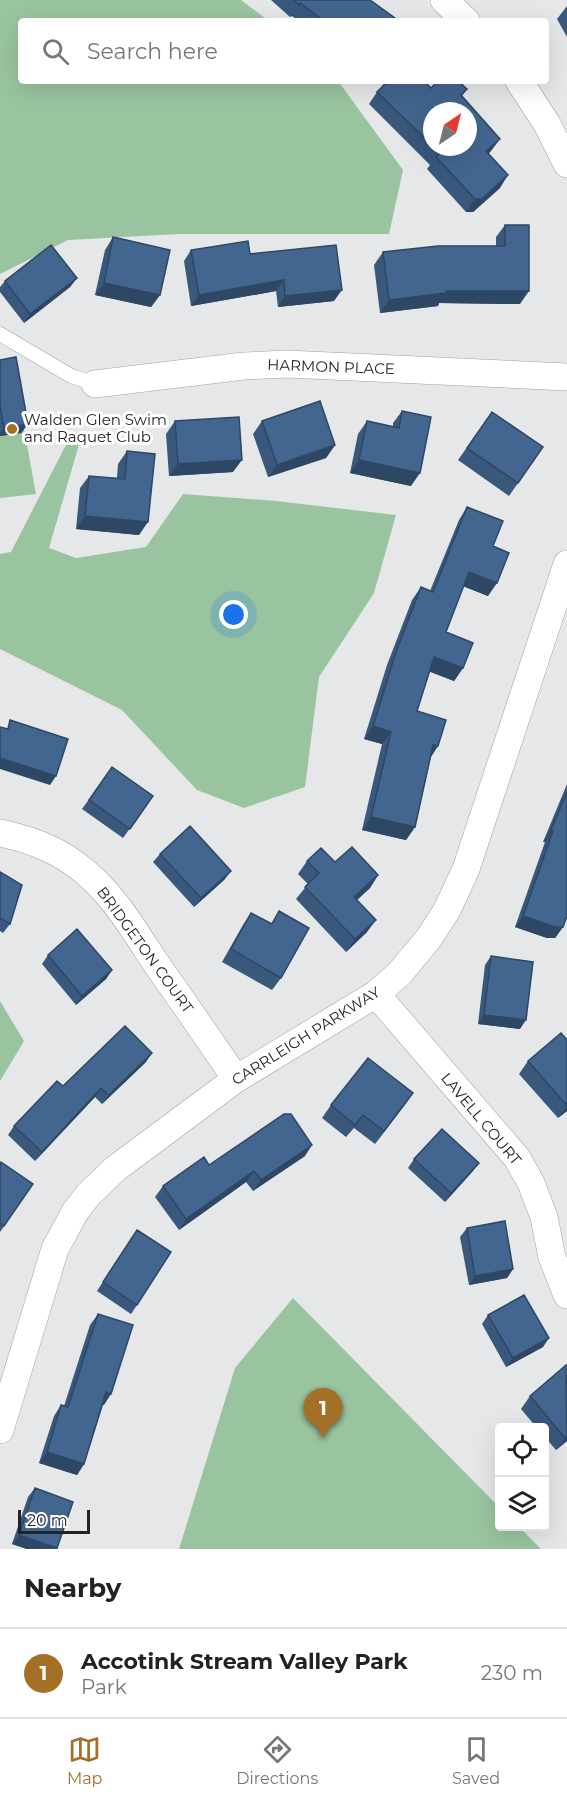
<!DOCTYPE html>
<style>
body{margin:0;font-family:Montserrat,sans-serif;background:#f6f6f6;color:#222}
.controls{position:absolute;right:18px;bottom:18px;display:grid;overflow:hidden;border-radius:6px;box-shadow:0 6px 24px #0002}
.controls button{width:54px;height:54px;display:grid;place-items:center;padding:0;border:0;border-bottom:2px solid #e0e0e0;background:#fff;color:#222;font:30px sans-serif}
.compass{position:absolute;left:423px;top:102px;width:54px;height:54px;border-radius:50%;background:#fff;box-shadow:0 6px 24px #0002;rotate:35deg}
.scale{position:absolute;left:18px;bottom:15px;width:72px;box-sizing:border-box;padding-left:6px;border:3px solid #222324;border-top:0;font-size:16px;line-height:21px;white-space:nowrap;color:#222324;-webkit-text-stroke:4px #fff;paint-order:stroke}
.you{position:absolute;left:234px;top:615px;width:21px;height:21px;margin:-15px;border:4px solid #fff;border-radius:50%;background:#1a73e8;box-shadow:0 0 0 9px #1a73e833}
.badge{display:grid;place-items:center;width:39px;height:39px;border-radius:50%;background:#a47028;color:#fff;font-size:20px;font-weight:700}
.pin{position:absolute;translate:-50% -50px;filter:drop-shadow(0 2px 3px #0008)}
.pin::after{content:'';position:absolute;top:32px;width:21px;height:18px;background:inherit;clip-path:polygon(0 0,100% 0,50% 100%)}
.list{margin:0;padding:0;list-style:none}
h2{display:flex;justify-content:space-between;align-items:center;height:78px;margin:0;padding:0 24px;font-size:26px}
h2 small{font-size:20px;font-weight:400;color:#767676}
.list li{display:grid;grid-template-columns:39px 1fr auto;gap:18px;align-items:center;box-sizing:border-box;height:90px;padding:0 24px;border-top:2px solid #e0e0e0}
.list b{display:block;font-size:22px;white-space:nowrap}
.list p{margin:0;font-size:20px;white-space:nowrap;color:#767676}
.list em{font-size:20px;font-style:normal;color:#767676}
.icon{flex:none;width:33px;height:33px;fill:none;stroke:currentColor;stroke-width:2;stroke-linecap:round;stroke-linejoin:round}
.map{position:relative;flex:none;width:567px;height:1549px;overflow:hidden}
.search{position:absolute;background:#fff;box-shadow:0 6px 24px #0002;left:18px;right:18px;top:18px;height:66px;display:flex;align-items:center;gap:15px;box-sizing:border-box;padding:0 21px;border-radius:6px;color:#767676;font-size:22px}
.sheet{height:168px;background:#fff}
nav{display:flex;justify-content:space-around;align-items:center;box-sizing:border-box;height:84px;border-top:2px solid #e0e0e0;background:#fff;font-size:16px;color:#767676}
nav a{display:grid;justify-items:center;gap:3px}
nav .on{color:#a47028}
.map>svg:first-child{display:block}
</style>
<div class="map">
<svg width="567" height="1549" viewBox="0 0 567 1549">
<rect width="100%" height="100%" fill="#e5e7e9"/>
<path fill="#9ac49f" d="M0 0H241L269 21H21V81H338L403 170 389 234H178L68 240 0 274Z
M12 363 36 494 0 498V365Z
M70 437 80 441 49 548 76 558 146 547 183 494 276 501 396 515 374 593 319 677 305 787 244 808 197 790 122 710 0 649V554L11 552Z
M0 1001 24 1041 0 1081Z
M293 1298 499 1507 500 1526 519 1527 541 1549H179L235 1368Z"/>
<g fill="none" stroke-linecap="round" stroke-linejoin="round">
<defs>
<path id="service" d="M0 334 71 376 95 384"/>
<path id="minor" d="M444 0 466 21
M519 81 547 124 567 164
M95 384 244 366 287 364 567 377
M0 833C27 839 52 847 75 864 109 888 131 925 153 959 181 999 209 1039 236 1079
M376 994 517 1158 531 1183 544 1217 552 1257 567 1295
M0 1430 55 1249 75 1212 88 1195 115 1169 236 1079 376 994 399 974 429 938 447 910 466 869 567 564"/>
</defs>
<use href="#service" stroke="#a0a1a3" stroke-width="15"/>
<use href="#minor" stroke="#a0a1a3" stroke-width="28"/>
<use href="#service" stroke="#fff" stroke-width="14"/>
<use href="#minor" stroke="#fff" stroke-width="27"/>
</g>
<path fill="#39587c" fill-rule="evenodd" d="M271 0H370L399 21H299L292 16 290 17Z
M567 6V37L557 19Z
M379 81H424L431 88 467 89 462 96 491 151 489 153 500 188 473 212H466L427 169 430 165 369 104 377 92 384 85ZM432 111 468 147H432Z
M505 225 520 304 439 303 438 306 380 313 374 265 383 252 496 246V237Z
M113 237 160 295 151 307 95 295 105 250Z
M191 250 250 254 334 301 278 307 276 291 191 306 184 261Z
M77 278 70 287 24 323 0 292V287L5 281Z
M0 360 28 424 21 433 0 436Z
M402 411 411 486 350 473 358 434 367 421 393 427V423Z
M492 412 543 447 509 496 458 460Z
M175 421 233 472 169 476 166 434Z
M262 421 335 445 326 458 268 477 253 434Z
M127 451 139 535 76 529 80 488 89 476 117 478 118 464Z
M467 507 493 546 488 596 463 586 446 632 463 668 454 681 430 671 417 711 438 746 431 757 415 827 406 840 362 830 382 744 364 739 387 665 412 600 421 587 430 591 459 520Z
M112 767 153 796 123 838 82 809Z
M567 784V916L563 927 555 938H547L515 927 545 842H543Z
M160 854 231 871 224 880 194 907 153 862Z
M307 861 335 862 378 875 370 888 357 900 367 932 346 952 296 899 308 884 298 874Z
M0 872 10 924 3 933 0 931Z
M279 911 281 978 272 990 222 962 243 925 251 913 271 924Z
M48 955 112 970 106 979 76 1005 42 964Z
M491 956 520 1029 478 1024 485 965Z
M567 1040V1111L558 1118 519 1074 528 1061Z
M146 1062 102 1104 95 1097 35 1161 8 1135 14 1126 63 1086Z
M413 1093 375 1144 354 1128 346 1137 322 1118 331 1105Z
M305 1156 253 1191 246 1182 179 1230 155 1197 163 1186 209 1165Z
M414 1159 479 1163 472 1172 445 1202 408 1168Z
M0 1164 33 1184 0 1232Z
M467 1228 513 1269 507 1278 469 1285 460 1237Z
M131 1239 137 1305 131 1314 97 1291Z
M98 1314 104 1405H103L84 1464 77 1475 39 1463 54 1416 61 1405 64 1406 90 1325Z
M488 1315 543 1347 506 1367 482 1324Z
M566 1365 567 1441 556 1450 544 1436V1428H537L521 1409 530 1396Z
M35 1488 73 1502 57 1549H27L12 1544 28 1497Z"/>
<path fill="#2e4765" d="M500 139 491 151 478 163 486 151Z
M508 175 500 188 473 212H466L475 199Z
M77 278 70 287 24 323 30 314Z
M284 280 276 291 191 306 199 295Z
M104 283 160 295 151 307 95 295Z
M342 290 334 301 278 307 285 296Z
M446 291H529L520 304 439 303 438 306 380 313 389 300Z
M28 424 21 433 0 436V433L4 428Z
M335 445 326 458 268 477 277 465Z
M242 460 233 472 169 476 178 464Z
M359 460 420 473 411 486 350 473Z
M85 516 148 522 139 535 76 529Z
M469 572 497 583 488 596 460 585Z
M434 657 463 668 454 681 425 670Z
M373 726 391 732 382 744 364 739Z
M433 745 438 746 429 759Z
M0 758 56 776 50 785 0 769Z
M371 817 415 827 406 840 362 830Z
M551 830 553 831 545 842H543Z
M231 871 224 880 194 907 201 898Z
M378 875 370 888 346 910 354 897Z
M523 916 563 927 555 938H547L515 927Z
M376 920 367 932 346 952 355 939Z
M112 970 106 979 76 1005 82 996Z
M484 1015 526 1020 520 1029 478 1024Z
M152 1053 146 1062 102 1104 109 1095Z
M101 1088 95 1097 35 1161 42 1152Z
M413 1093 404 1106 375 1144 384 1131Z
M567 1106V1111L558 1118Z
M312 1145 305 1156 253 1191 261 1180Z
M479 1163 472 1172 445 1202 451 1193Z
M254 1171 246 1182 179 1230 186 1219Z
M513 1269 507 1278 469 1285 475 1276Z
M549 1338 543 1347 506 1367 513 1358Z
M106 1392 111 1394 104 1405 99 1403Z
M567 1436V1441L556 1450 565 1438Z
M47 1452 84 1464 77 1475 39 1463Z
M19 1535 57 1548 27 1549 12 1544Z"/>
<path fill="#426690" stroke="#2e4765" stroke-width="1.5" d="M293 0H370L399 21H324L300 3 299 5Z
M388 81H424L431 88 438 81H458L467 89 461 95 500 139 486 151 508 175 482 199H475L436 157 440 153 434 147H468V111H432V145L377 92Z
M505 225H529V291H446V293L389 300 383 252 438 246H505Z
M113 237 170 250 160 295 104 283Z
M248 241 250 254 336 245 342 290 285 296 284 280 199 295 191 250Z
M51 245 77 278 30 314 5 281Z
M16 357 28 424 4 428 0 405V360Z
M320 401 335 445 277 465 262 421Z
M402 411 431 417 420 473 359 460 367 421 399 428Z
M492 412 543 447 518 483 467 448Z
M239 417 242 460 178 464 175 421Z
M127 451 155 454 148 522 85 516 89 476 125 479Z
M467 507 503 521 493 546 509 553 497 583 469 572 446 632 473 643 463 668 434 657 417 711 446 720 438 746 433 745 415 827 371 817 391 732 373 726 396 652 421 587 433 592Z
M10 720 68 739 56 776 0 758V727L8 729Z
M112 767 153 796 130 829 89 800Z
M567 792V916L563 927H555L523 916 553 831 551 830Z
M190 826 231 871 201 898 160 854Z
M352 847 378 875 354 897 376 920 355 939 305 887 319 873 307 861 321 848 335 862Z
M0 872 22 885 10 924 0 918Z
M279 911 309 928 281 978 231 949 251 913 272 924Z
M77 929 112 970 82 996 48 955Z
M491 956 533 962 526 1020 484 1015Z
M125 1026 152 1053 109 1095 101 1088 42 1152 14 1126 57 1081 63 1086Z
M561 1033 567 1040V1106L528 1061Z
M368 1058 413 1093 384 1131 363 1115 355 1125 331 1105Z
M284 1114H291L312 1145 261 1180 254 1171 186 1219 163 1186 204 1157 209 1165Z
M442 1129 479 1163 451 1193 414 1159Z
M1 1162 33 1184 4 1226 0 1223V1164Z
M505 1221 513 1269 475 1276 467 1228Z
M137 1230 171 1252 137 1305 103 1282Z
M524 1295 549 1338 513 1358 488 1315Z
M98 1314 133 1325 111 1394 106 1392 84 1464 47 1452 61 1405 68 1407Z
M566 1365 567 1436 565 1438 530 1396Z
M35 1488 73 1502 57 1548 19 1535Z"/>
<circle fill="#a47028" stroke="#fff" stroke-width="2" cx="12" cy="429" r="6"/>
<g text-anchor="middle" stroke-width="6" stroke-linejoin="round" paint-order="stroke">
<g font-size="15" fill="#222324" stroke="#fff">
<text transform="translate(331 367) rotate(2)" y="5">HARMON PLACE</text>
<text transform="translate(145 950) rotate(54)" y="5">BRIDGETON COURT</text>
<text transform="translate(306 1036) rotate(-32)" y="5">CARRLEIGH PARKWAY</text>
<text transform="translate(481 1119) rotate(50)" y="5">LAVELL COURT</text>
</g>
<g font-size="15" fill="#222324" stroke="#fff" text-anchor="start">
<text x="24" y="425">Walden Glen Swim<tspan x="24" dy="17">and Raquet Club</tspan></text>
</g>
</g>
</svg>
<div class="controls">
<button><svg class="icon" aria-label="locate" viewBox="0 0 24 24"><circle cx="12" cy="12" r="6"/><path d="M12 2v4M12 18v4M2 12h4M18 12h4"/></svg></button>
<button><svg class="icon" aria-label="layers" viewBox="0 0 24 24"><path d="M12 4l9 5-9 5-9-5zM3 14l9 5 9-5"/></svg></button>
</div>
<svg class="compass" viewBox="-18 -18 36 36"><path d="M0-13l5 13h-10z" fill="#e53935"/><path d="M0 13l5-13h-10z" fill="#767676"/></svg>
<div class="scale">20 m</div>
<div class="you"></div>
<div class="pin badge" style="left:323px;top:1438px">1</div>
<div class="search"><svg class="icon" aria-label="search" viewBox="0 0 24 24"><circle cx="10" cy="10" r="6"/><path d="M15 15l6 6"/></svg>Search here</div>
</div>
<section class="sheet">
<h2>Nearby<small></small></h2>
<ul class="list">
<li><span class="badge">1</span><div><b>Accotink Stream Valley Park</b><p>Park</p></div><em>230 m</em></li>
</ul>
</section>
<nav>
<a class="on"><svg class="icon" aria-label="map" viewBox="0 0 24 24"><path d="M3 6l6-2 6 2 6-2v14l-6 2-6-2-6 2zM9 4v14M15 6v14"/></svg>Map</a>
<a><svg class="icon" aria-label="directions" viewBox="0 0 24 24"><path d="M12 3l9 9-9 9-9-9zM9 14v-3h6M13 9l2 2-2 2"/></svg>Directions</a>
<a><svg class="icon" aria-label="saved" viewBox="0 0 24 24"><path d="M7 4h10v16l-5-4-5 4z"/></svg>Saved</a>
</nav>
